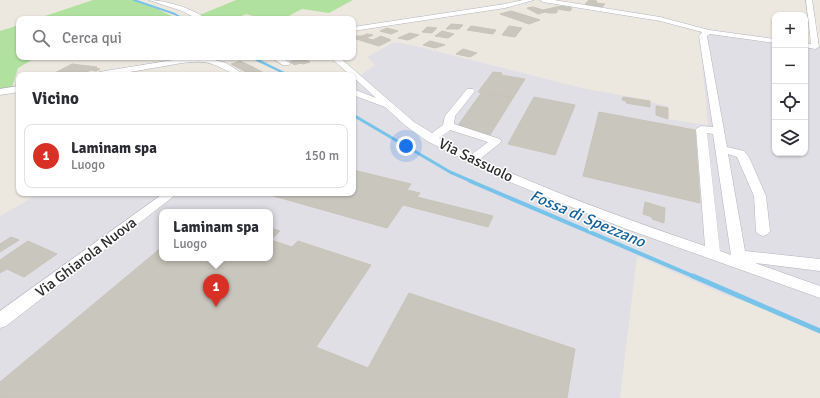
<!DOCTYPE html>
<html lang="it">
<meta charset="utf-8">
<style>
body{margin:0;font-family:Signika,sans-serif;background:#f2f2f3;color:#2b2b33}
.controls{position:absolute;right:12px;top:12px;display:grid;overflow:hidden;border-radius:8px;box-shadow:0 1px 3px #0004}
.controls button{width:36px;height:36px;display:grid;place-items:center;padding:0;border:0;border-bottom:1px solid #e1e1e2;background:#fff;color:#2b2b33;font:20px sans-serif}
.you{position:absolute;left:406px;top:146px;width:14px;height:14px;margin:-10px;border:3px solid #fff;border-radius:50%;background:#1a73e8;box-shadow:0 0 0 6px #1a73e833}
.badge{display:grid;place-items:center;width:26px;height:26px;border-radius:50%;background:#d93025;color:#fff;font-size:13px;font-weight:700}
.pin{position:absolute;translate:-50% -33px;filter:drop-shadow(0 1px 2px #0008)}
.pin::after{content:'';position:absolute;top:21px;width:14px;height:12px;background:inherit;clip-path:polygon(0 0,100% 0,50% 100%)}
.popup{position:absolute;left:159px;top:209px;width:114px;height:52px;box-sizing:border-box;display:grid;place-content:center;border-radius:8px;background:#fff;filter:drop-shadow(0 1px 3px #0005);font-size:13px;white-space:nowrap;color:#7c7c81}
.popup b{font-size:15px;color:#2b2b33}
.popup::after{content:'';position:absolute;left:50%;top:100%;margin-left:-8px;border:8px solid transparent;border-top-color:#fff}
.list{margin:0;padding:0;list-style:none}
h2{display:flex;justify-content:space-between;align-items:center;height:52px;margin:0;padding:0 16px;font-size:17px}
h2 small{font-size:13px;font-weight:400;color:#7c7c81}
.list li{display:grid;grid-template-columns:26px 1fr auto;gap:12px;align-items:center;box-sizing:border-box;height:64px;margin:0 8px 8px;padding:0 8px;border:1px solid #e1e1e2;border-radius:8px}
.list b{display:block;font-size:15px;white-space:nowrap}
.list p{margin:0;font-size:13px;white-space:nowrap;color:#7c7c81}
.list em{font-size:13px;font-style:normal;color:#7c7c81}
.icon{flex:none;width:22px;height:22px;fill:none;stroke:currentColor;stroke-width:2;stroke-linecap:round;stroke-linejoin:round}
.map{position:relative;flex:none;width:820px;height:398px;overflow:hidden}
.search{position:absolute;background:#fff;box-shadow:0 1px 3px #0004;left:16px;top:16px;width:340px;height:44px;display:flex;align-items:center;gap:10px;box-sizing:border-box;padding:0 14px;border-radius:8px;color:#7c7c81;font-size:15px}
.panel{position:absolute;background:#fff;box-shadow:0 1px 3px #0004;left:16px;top:72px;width:340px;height:124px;border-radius:8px}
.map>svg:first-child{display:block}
</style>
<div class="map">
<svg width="820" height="398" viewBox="0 0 820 398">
<rect width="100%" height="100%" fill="#ede8df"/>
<path fill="#e1dfe6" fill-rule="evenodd" d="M699 29 775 40V153H805V44L820 47V331L794 318 725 295 637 256 620 398H0V216L40 193H353V80L375 65 367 57 394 42 416 46 582 88 631 97 667 106V119L708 125ZM162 212H270V258H162Z"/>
<path fill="#b0e19e" d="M93 0H133L153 7 178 19H36Z
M236 0H353L329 13 302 9 283 19H263L246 14 234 19H190Z
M19 25V57H37L18 68 12 87 0 89V31Z"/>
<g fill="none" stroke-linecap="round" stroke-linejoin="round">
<path stroke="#77c3ea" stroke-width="2" d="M134 0 175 14 183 19"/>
<path stroke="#77c3ea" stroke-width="2.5" d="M251 57 288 75"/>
<path stroke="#77c3ea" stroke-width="3" d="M353 115 450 172 473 182"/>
<path stroke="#77c3ea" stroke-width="4" d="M470 181 695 277"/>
<path stroke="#77c3ea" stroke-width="5" d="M693 276 820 331"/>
</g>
<path fill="#c9c6bd" stroke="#c9c4b8" d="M589 0 597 1 596 3 605 4 602 7 585 4Z
M561 6 572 8 570 11 557 9 554 10 558 11 556 13H549L545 12 538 14 527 8 533 7 543 10Z
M511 11 521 14 540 20 529 24 500 14Z
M451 24 463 25 459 29H446Z
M471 26 496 30 493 34 467 30Z
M509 26 522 28 515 37 502 35Z
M427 27 437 28 432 33 422 32Z
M387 28 398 31 391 34 380 31Z
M442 31 454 34 448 38 435 36Z
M410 33 419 35 408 40 398 38Z
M367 34 373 35 366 38 373 40 381 36 391 40 379 46 353 38 356 36H362Z
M430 41 442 44 445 45 435 48 423 45Z
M463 49 477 53 470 57 456 54Z
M301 57H312L316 59 305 60 310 62 303 64 300 63 295 65 290 62Z
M240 61 253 67 244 71 231 64Z
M72 64 97 67 94 68 100 69 96 71 91 70 82 74 69 73 64 75H51Z
M253 67 264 73 253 75 244 71Z
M493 72 502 73 501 75 525 79 513 98 478 92Z
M482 92 513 98 490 135 456 128Z
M534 97 575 105 555 155 508 144Z
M623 97 650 101V107L626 103V101L622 100Z
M656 106 668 108V119L656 115Z
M599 112 695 130 700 203 583 176Z
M353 170 411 184 407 190 420 193 417 197 493 216 488 227 403 205 387 228 263 193H353Z
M645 202 665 208 664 223 652 219V217L643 214Z
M270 228 280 231 271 240 292 247 298 241 371 265 316 347 368 368 409 293 575 349 567 398H0V382L162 247V258H270Z
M11 237 19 240 0 252V244Z
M28 241 57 254 24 277 7 269 0 273V260Z"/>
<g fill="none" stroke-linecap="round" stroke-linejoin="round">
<defs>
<path id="minor" d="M149 0C164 0 195 9 206 19H198L182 11Z
M523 0H534L505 8 353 31V27L505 4Z
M540 0H554L660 17 709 30 775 39V43L710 34 707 36 727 147 744 151 749 157 766 196 770 231 768 234 763 236 758 234 756 231 754 196 737 157 728 154 745 251 820 259V271L755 263 820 286V298L621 227 505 180 427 141 406 126 385 107 353 95V89L376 98 353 77V75H350L330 57H339L414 122 432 133 443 125 445 116 467 89H473L475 91 455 116 454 124 500 139 501 141 500 143 480 159C553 193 629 220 705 246L696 129 701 126 713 127 699 36 702 32 660 21 543 2ZM450 130 488 142 471 155 439 138ZM707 133 713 134 731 255 720 251Z
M806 0H812L819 47 815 49 805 47V43L811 44Z
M204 57 226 63 245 75C228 75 219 63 202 62 190 61 177 64 165 66 141 70 119 75 95 75L99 72 179 59Z
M270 57H280L290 63 289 65H283Z
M19 86V92L0 95V89Z
M164 193H178L6 326 0 328V311Z"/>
</defs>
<use href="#minor" stroke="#b2b4bf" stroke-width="1"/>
<use href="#minor" fill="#fff" fill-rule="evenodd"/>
</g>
<g text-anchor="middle" stroke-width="3" stroke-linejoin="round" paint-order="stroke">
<g font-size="15" fill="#2c2c2c" stroke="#fff">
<text transform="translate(476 160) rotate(26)" y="5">Via Sassuolo</text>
<text transform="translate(86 257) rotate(-37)" y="5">Via Ghiarola Nuova</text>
</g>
<g font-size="16" font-style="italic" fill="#136299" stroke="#fff">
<text transform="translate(588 218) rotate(23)" y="6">Fossa di Spezzano</text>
</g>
</g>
</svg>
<div class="controls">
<button>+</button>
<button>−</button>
<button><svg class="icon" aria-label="locate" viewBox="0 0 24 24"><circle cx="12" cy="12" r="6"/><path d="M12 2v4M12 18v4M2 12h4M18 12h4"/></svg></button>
<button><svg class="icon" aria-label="layers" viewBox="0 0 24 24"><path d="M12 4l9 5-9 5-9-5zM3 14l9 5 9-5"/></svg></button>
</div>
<div class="you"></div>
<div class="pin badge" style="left:216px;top:307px">1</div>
<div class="popup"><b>Laminam spa</b>Luogo</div>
<div class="search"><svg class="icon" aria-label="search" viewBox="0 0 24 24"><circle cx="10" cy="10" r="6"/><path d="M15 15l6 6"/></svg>Cerca qui</div>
<section class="panel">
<h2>Vicino<small></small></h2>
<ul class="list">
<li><span class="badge">1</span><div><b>Laminam spa</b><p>Luogo</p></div><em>150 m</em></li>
</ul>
</section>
</div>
